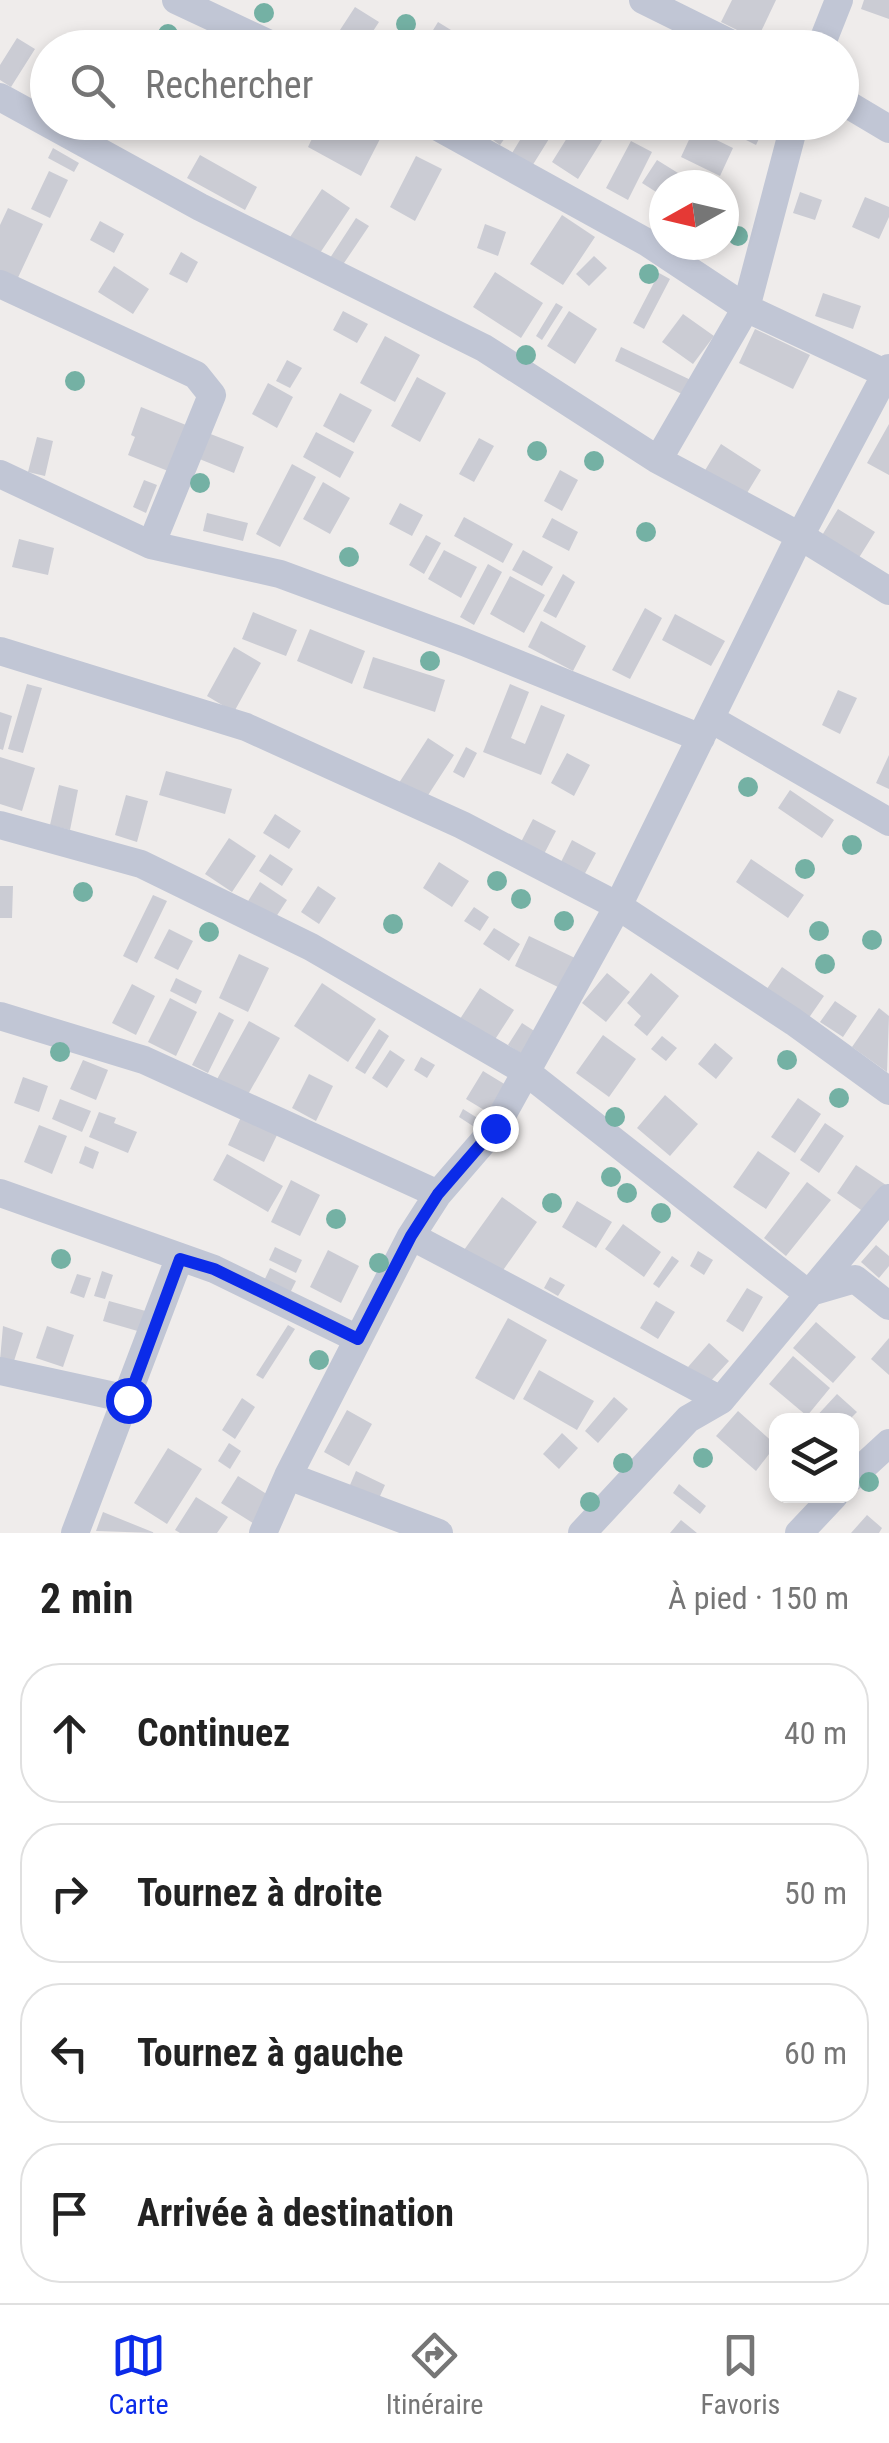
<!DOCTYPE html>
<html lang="fr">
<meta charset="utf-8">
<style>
body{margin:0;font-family:"Roboto Condensed",sans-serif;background:#f6f6f6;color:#222}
.controls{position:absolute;right:30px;bottom:30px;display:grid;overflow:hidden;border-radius:20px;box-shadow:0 5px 15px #0003}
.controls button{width:90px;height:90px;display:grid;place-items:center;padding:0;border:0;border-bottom:2px solid #e0e0e0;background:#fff;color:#222;font:50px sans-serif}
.compass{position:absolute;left:649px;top:170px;width:90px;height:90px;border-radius:50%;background:#fff;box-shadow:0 5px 15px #0003;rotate:262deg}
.stop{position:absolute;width:30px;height:30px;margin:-22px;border:8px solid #0b2be9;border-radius:50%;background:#fff}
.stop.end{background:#0b2be9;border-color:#fff;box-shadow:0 2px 10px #0008}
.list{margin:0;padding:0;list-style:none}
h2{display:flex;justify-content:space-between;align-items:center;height:130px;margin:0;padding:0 40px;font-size:42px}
h2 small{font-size:32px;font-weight:400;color:#767676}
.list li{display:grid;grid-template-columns:65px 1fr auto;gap:30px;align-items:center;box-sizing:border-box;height:140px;margin:0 20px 20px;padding:0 20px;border:2px solid #e0e0e0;border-radius:40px}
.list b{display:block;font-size:38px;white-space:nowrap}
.list em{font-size:32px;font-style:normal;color:#767676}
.icon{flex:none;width:55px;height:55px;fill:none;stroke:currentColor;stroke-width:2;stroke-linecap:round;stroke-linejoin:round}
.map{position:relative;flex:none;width:889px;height:1533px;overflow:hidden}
.search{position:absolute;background:#fff;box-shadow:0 5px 15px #0003;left:30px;right:30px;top:30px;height:110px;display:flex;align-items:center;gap:25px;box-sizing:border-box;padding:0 35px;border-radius:55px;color:#767676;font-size:38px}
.sheet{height:770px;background:#fff}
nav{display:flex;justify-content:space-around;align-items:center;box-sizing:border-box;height:140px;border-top:2px solid #e0e0e0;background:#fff;font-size:28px;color:#767676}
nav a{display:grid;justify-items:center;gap:5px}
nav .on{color:#0b2be9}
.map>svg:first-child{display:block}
</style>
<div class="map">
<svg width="889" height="1533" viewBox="0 0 889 1533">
<rect width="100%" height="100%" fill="#efeceb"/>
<path fill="#cbccd4" d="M732 0H776L757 40 721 22Z
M864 0H889V19L861 9Z
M355 7 379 22 364 45 340 30Z
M438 22 451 30 440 48H422Z
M461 31 476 41 472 48H451Z
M574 31 600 48H563Z
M17 38 35 49 11 87 0 80V65Z
M320 122H359L382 135 361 176 308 147Z
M495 122H516L500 145 486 135Z
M531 122H551L557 126 529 171 509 158Z
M577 122 604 137 578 179 552 162Z
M720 122H767L756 145 718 126Z
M694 129 733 148 720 176 681 157Z
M631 141 652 152 628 200 606 188Z
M53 148 79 163 74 172 48 158Z
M200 155 257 187 245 210 187 178Z
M416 156 442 169 415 221 390 207Z
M657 160 678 173 671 185H664V197L642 183Z
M49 171 68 180 50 218 31 209Z
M322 189 350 208 318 256 290 237Z
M800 192 822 200 815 220 793 213Z
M865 197 889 207V217L879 239 852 227Z
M8 208 43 224 15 284 0 277V225Z
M562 215 595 237 563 285 530 264Z
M356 218 369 226 342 266 330 258Z
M100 221 124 234 114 253 90 240Z
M485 224 506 232 498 256 477 248Z
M181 252 198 262 187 283 169 274Z
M594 256 607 268 589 286 576 274Z
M114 266 149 289 133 314 98 292Z
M495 272 543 303 521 338 473 307Z
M659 273 670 279 644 329 633 323Z
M823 293 861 306 853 329 815 316Z
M556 303 563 307 542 340 536 336Z
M343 311 368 324 357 343 333 330Z
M569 311 597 329 575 364 547 346Z
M683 314 714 336 693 364 662 342Z
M755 329 810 355 793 389 739 363Z
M385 336 420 355 395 402 360 383Z
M621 347 695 382 688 397 615 361Z
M287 360 302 368 290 388 276 381Z
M417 377 446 393 420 442 391 426Z
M268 383 293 397 277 428 252 414Z
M340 393 372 410 354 443 323 426Z
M141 407 186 425 168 471 128 455 135 437 131 435Z
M889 424V475L867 463Z
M316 432 354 452 340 478 303 457Z
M208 433 244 447 234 473 197 458Z
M37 437 53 441 45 476 28 472Z
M479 438 494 446 474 482 459 474Z
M721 444 761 470 744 498 704 472Z
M292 464 316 477 280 547 256 534Z
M560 470 578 480 562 511 544 501Z
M144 480 157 485 146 513 133 507Z
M323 482 350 498 330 534 303 519Z
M400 503 423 515 412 536 389 524Z
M838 509 875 532 855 564 818 542Z
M207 513 248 523 243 541 203 531Z
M464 517 513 544 503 563 454 536Z
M552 518 578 532 569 551 542 537Z
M426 535 441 543 424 574 409 565Z
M19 539 54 548 48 575 12 567Z
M444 550 477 567 461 598 428 579Z
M523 550 553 567 542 586 512 570Z
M488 564 502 572 474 625 460 617Z
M563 574 575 582 556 618 543 611Z
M510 576 545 595 524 633 490 614Z
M645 608 662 618 630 679 612 670Z
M253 612 297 630 286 656 242 639Z
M675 614 725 641 711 666 662 640Z
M541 621 586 646 573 671 528 647Z
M310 629 365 651 352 684 297 661Z
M234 647 261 663 234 712 207 696Z
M373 657 445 680 435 712 363 688Z
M27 684 42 688 23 753 8 749Z
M510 684 529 692 511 738 525 744 541 705 565 715 541 775 483 752Z
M838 690 857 698 840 734 822 725Z
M0 712 12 716 3 750 0 749Z
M428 738 454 755 423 803 397 786Z
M466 747 477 753 464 778 453 772Z
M567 753 590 765 574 796 551 783Z
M889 755V789L876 783Z
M0 757 35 768 22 811 0 804Z
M166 771 232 789 225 814 159 795Z
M59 785 78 790 70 830 50 825Z
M790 790 834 820 822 838 778 808Z
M126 795 148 801 137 842 115 835Z
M275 814 301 831 289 849 263 833Z
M533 819 556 831 544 854 521 842Z
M229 838 256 856 232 892 205 874Z
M572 840 596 853 583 877 560 864Z
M270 854 293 869 282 886 259 871Z
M751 859 804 895 788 918 736 882Z
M439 862 469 881 452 907 423 888Z
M260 882 287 900 272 923 245 906Z
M0 886H13L12 918H0Z
M318 886 336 898 319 924 301 912Z
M153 895 167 901 137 963 123 956Z
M474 907 489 917 480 931 464 921Z
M494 928 520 944 509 961 483 944Z
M169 929 193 941 178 970 154 958Z
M529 936 575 958 560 988 515 966Z
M239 954 269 968 248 1012 219 998Z
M782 967 824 996 806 1022 764 993Z
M607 973 630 992 606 1022 582 1003Z
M651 973 679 996 647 1036 634 1025 641 1016 627 1003Z
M176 978 202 991 196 1004 170 991Z
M322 983 376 1019 348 1062 294 1026Z
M132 984 155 996 136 1035 112 1023Z
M480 988 514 1010 494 1041 460 1019Z
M170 998 197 1012 176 1056 148 1042Z
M835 1001 857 1016 843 1037 820 1022Z
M879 1008 889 1016 887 1072 852 1047Z
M219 1012 234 1020 208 1073 192 1065Z
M249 1021 280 1038 246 1098 216 1081Z
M522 1023 539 1034 525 1056 508 1045Z
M379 1029 389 1036 365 1074 355 1068Z
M603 1035 636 1059 609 1097 576 1073Z
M662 1036 677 1048 666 1061 651 1049Z
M715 1043 733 1058 716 1079 698 1064Z
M390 1050 405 1060 387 1088 372 1078Z
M421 1057 435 1065 427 1078 414 1070Z
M83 1060 108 1070 96 1100 70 1089Z
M483 1071 506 1085 489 1113 466 1099Z
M309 1074 333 1086 316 1121 292 1108Z
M23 1077 48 1086 39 1112 14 1103Z
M665 1095 698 1124 670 1156 637 1128Z
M798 1098 821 1114 795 1153 771 1137Z
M60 1099 91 1111 82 1132 52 1119Z
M463 1109 484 1122 479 1130 459 1117Z
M99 1112 116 1118 114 1123 137 1132 128 1153 89 1137Z
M242 1115 278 1133 264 1162 228 1145Z
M825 1123 844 1136 819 1173 800 1160Z
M39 1125 67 1136 52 1174 24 1162Z
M85 1146 99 1152 93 1169 79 1163Z
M758 1151 790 1173 766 1209 733 1187Z
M227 1154 283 1186 268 1212 213 1180Z
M856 1165 889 1187 871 1217 837 1193Z
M291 1180 320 1195 300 1236 271 1222Z
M807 1182 831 1200 786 1256 764 1238Z
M502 1197 537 1222 499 1276 464 1250Z
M577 1201 612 1222 596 1248 562 1227Z
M623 1224 661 1252 644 1277 605 1249Z
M876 1245 889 1256V1266L879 1278 861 1262Z
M275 1247 302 1260 296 1273 269 1260Z
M328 1250 359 1266 341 1303 310 1287Z
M698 1251 713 1260 704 1275 690 1266Z
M672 1256 679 1261 659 1288 653 1284Z
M270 1268 296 1281 289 1295 263 1283Z
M102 1271 113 1275 105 1299 94 1296Z
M77 1274 91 1278 84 1298 70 1293Z
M550 1277 565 1285 558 1296 544 1288Z
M747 1288 763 1297 743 1332 726 1321Z
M109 1301 153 1313 148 1334 103 1321Z
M656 1301 675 1312 658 1339 640 1328Z
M508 1318 547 1340 514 1400 475 1378Z
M816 1322 856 1357 833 1383 793 1348Z
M288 1325 295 1329 263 1379 256 1375Z
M3 1326 23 1333 13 1364 0 1360Z
M47 1326 74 1335 63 1367 36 1358Z
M889 1338V1375L871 1359Z
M709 1343 729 1361 708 1384 688 1367Z
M793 1356 830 1388 807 1416 769 1384Z
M539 1370 594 1401 577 1430 523 1399Z
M837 1394 857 1412 849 1420H813Z
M614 1397 628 1409 598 1443 585 1431Z
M242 1398 255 1407 235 1439 222 1430Z
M347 1410 372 1424 349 1466 324 1452Z
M738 1411 776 1445 756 1471 716 1436Z
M562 1433 578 1448 559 1469 543 1454Z
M229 1443 241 1451 230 1469 218 1461Z
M168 1448 202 1469 167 1524 134 1503Z
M356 1471 385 1485 376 1505 347 1492Z
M238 1476 276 1500 259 1527 221 1503Z
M679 1484 706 1506 700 1514 673 1493Z
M196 1497 228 1517 217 1533H180L175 1530Z
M103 1512 155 1533 96 1531Z
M867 1515 882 1528 879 1533H851Z
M681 1520 697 1533H670Z"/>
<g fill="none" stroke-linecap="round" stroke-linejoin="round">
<path stroke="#c1c6d5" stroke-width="28" d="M176 0 278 48
M643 0 740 48
M820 48 839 0
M0 97 200 207 484 348 658 460 800 536 889 591
M842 101 889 129
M429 122 648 243 746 308 889 375
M0 284 196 375 212 395 151 545
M658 460 746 308 795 122
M0 474 151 545 280 574 464 642 701 738
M0 651 246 727 462 825 618 906 794 1022 889 1091
M711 719 889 822
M0 825 141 864 311 947 525 1071 807 1293 855 1279 889 1306
M0 1016 144 1060 438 1194
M0 1193 214 1269 358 1339
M411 1236 721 1400
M0 1371 128 1399
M288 1476 439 1533
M852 1477 889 1443
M75 1533 179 1259
M263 1533 288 1476 411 1236 438 1194 495 1128 618 906 800 536 889 368
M582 1533 688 1419 721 1400 889 1198
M799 1533 834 1496"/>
</g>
<g fill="#74b1a4">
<circle cx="264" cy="13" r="10"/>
<circle cx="406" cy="24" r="10"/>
<circle cx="168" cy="34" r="10"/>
<circle cx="738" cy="236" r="10"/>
<circle cx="649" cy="274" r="10"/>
<circle cx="526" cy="355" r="10"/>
<circle cx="75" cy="381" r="10"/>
<circle cx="537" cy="451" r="10"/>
<circle cx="594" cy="461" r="10"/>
<circle cx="200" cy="483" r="10"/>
<circle cx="646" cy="532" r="10"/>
<circle cx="349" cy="557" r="10"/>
<circle cx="430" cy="661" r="10"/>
<circle cx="748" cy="787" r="10"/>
<circle cx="852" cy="845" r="10"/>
<circle cx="805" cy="869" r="10"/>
<circle cx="497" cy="881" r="10"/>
<circle cx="83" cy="892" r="10"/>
<circle cx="521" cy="899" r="10"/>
<circle cx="564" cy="921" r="10"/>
<circle cx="393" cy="924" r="10"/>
<circle cx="819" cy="931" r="10"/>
<circle cx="209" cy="932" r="10"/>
<circle cx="872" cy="940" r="10"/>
<circle cx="825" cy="964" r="10"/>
<circle cx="60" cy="1052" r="10"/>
<circle cx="787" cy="1060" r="10"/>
<circle cx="839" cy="1098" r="10"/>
<circle cx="615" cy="1117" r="10"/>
<circle cx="611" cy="1177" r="10"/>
<circle cx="627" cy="1193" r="10"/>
<circle cx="552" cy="1203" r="10"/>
<circle cx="661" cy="1213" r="10"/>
<circle cx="336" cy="1219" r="10"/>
<circle cx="61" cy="1259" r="10"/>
<circle cx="379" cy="1263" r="10"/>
<circle cx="319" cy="1360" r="10"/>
<circle cx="703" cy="1458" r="10"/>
<circle cx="623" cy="1463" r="10"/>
<circle cx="869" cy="1482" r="10"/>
<circle cx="590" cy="1502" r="10"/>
</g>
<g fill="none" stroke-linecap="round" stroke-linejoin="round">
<path stroke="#0b2be9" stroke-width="12" d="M128 1400 180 1259 214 1269 358 1339 411 1236 438 1194 495 1128"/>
</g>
</svg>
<div class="controls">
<button><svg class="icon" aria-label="layers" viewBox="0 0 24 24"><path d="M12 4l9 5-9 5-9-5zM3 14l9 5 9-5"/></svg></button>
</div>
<svg class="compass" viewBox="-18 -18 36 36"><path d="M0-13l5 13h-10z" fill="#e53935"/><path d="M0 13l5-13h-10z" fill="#767676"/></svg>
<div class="stop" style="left:128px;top:1400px"></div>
<div class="stop end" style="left:495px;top:1128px"></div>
<div class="search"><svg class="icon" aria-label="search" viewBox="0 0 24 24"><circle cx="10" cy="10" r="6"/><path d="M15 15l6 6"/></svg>Rechercher</div>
</div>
<section class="sheet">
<h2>2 min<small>À pied · 150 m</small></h2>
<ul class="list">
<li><svg class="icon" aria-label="ahead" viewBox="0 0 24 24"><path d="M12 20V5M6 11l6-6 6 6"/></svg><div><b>Continuez</b></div><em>40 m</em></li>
<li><svg class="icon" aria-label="right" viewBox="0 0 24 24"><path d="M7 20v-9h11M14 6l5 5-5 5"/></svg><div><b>Tournez à droite</b></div><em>50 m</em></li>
<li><svg class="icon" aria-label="left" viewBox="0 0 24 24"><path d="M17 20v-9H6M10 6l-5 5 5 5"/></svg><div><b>Tournez à gauche</b></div><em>60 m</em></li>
<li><svg class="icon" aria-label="arrive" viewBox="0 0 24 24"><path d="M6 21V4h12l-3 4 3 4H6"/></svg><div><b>Arrivée à destination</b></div></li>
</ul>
</section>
<nav>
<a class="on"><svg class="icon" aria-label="map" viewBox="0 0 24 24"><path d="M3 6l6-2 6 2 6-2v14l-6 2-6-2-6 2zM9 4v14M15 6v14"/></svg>Carte</a>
<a><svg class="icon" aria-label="directions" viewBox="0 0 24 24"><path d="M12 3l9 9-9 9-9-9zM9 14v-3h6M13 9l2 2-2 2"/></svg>Itinéraire</a>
<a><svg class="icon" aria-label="saved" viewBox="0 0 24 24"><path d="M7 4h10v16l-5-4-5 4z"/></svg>Favoris</a>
</nav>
